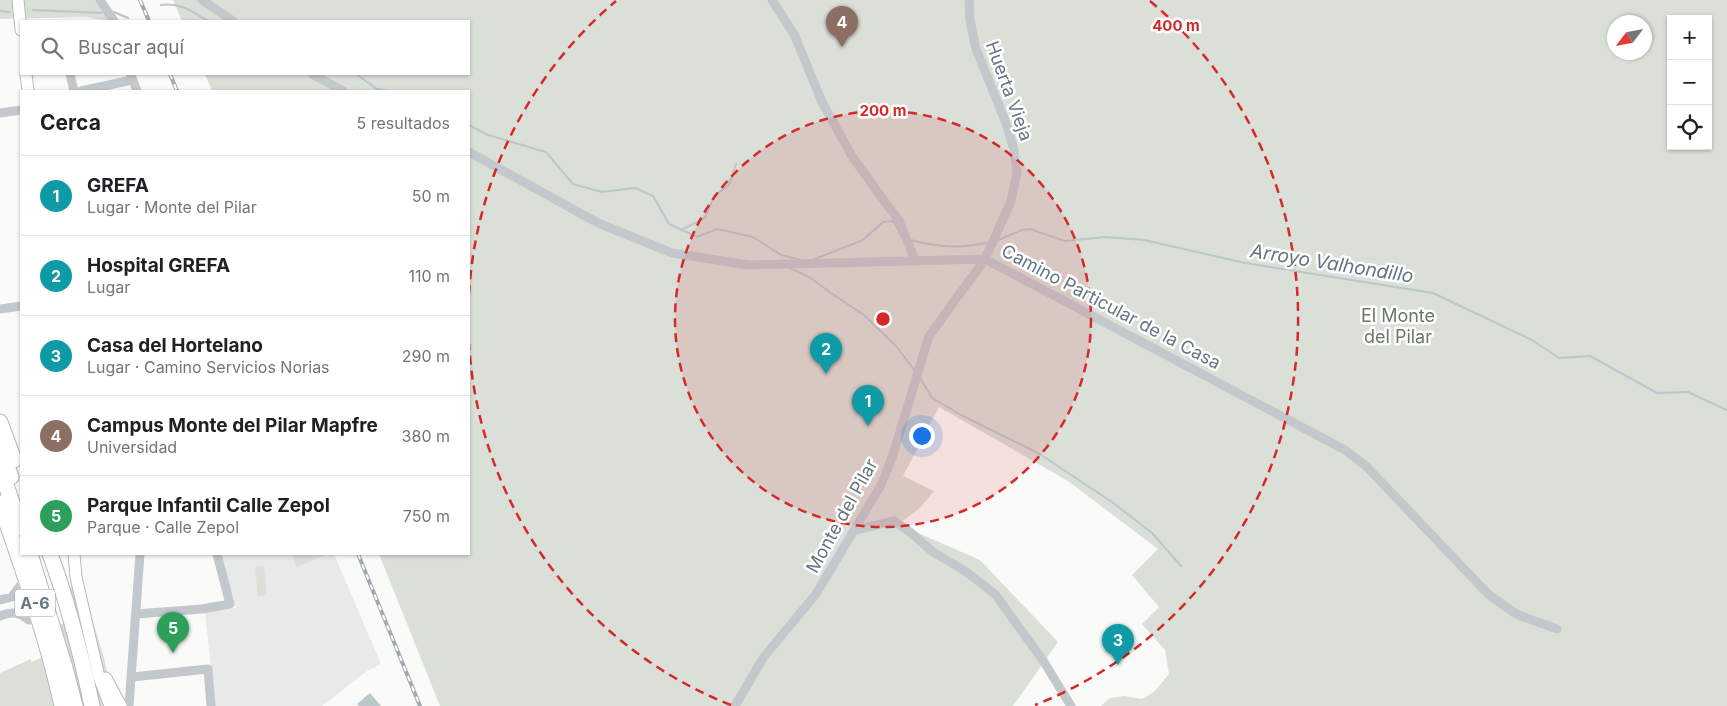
<!DOCTYPE html>
<html lang="es">
<meta charset="utf-8">
<style>
body{margin:0;font-family:Inter,sans-serif;background:#f2f2f2;color:#202124}
.controls{position:absolute;right:15px;top:15px;display:grid;overflow:hidden;border-radius:0px;box-shadow:0 1px 4px #0004}
.controls button{width:45px;height:45px;display:grid;place-items:center;padding:0;border:0;border-bottom:1px solid #e0e0e0;background:#fff;color:#202124;font:25px sans-serif}
.compass{position:absolute;left:1607px;top:15px;width:45px;height:45px;border-radius:50%;background:#fff;box-shadow:0 1px 4px #0004;rotate:238deg}
.you{position:absolute;left:921px;top:435px;width:18px;height:18px;margin:-12px;border:4px solid #fff;border-radius:50%;background:#1a73e8;box-shadow:0 0 0 8px #1a73e833}
.badge{display:grid;place-items:center;width:32px;height:32px;border-radius:50%;background:#0f766e;color:#fff;font-size:16px;font-weight:700}
.pin{position:absolute;translate:-50% -41px;filter:drop-shadow(0 1px 2px #0008)}
.pin::after{content:'';position:absolute;top:26px;width:18px;height:15px;background:inherit;clip-path:polygon(0 0,100% 0,50% 100%)}
.list{margin:0;padding:0;list-style:none}
h2{display:flex;justify-content:space-between;align-items:center;height:65px;margin:0;padding:0 20px;font-size:21px}
h2 small{font-size:16px;font-weight:400;color:#757577}
.list li{display:grid;grid-template-columns:32px 1fr auto;gap:15px;align-items:center;box-sizing:border-box;height:80px;padding:0 20px;border-top:1px solid #e0e0e0}
.list b{display:block;font-size:19px;white-space:nowrap}
.list p{margin:0;font-size:16px;white-space:nowrap;color:#757577}
.list em{font-size:16px;font-style:normal;color:#757577}
.icon{flex:none;width:28px;height:28px;fill:none;stroke:currentColor;stroke-width:2;stroke-linecap:round;stroke-linejoin:round}
.map{position:relative;flex:none;width:1727px;height:706px;overflow:hidden}
.search{position:absolute;background:#fff;box-shadow:0 1px 4px #0004;left:20px;top:20px;width:450px;height:55px;display:flex;align-items:center;gap:12px;box-sizing:border-box;padding:0 18px;border-radius:0px;color:#757577;font-size:19px}
.panel{position:absolute;background:#fff;box-shadow:0 1px 4px #0004;left:20px;top:90px;width:450px;height:465px;border-radius:0px}
.map>svg:first-child{display:block}
</style>
<div class="map">
<svg width="1727" height="706" viewBox="0 0 1727 706">
<rect width="100%" height="100%" fill="#fafaf8"/>
<path fill="#e8e9e9" d="M221 554H324L325 556 334 554 381 664 367 671 322 706H215L205 612 236 608Z"/>
<path fill="#dadfd7" fill-rule="evenodd" d="M0 0H98L109 21 85 17 0 19Z
M173 0H1727V706H1101L1110 698 1124 696 1142 699 1154 692 1169 674 1165 650 1142 624 1159 607 1132 575 1158 549 1068 481 939 407 903 476 934 491 920 508 900 523 909 529 980 560 1058 642 1013 706H440L379 554H469V91H212L205 74H469V21H182ZM1671 19H1708V146H1671ZM1614 22H1644V52H1614Z
M291 554H321L322 556 297 567Z
M75 564 104 658 115 706H0V673L31 659V662L60 650Z
M264 566 267 595 258 596 255 567Z"/>
<path fill="#bbc7cb" d="M370 693 381 706H359L357 704Z"/>
<g fill="none" stroke-linecap="round" stroke-linejoin="round">
<path stroke="#bbc7cb" stroke-width="2" d="M161 5C180 2 193 12 208 21
M33 10 102 13
M0 11 10 12
M114 12 128 18
M356 74 377 89 389 91
M469 125 488 135 546 152 573 184 602 192 635 188 653 196 669 224 697 237 717 229 753 237 781 255 801 260
M681 230 705 218 714 196 729 185 736 164
M911 240C936 247 963 249 989 242
M998 240 1022 230 1030 229 1065 241 1105 237 1144 240 1245 263 1433 293 1532 340 1559 358 1590 356 1657 393 1688 392 1727 410
M815 259 863 240 883 222 892 221 895 224 901 236
M790 268 809 277 831 293 864 315 896 346 915 371
M919 376 932 398 961 415 1038 453 1112 502 1152 533 1181 566"/>
<path stroke="#d5d9db" stroke-width="15" stroke-dasharray="15 8" stroke-linecap="butt" d="M62 624 75 653 109 702"/>
<defs>
<path id="secondary" d="M18 0 21 30
M26 74 28 91
M74 554 76 577 99 677 110 706
M106 678 121 706"/>
<path id="highway" d="M0 422 14 460
M0 448 11 477
M0 468 21 528
M0 503C23 570 47 637 62 706
M30 554 65 668 75 706
M50 554C68 603 81 654 92 706"/>
</defs>
<use href="#secondary" stroke="#b3babf" stroke-width="13"/>
<use href="#highway" stroke="#b4b9bd" stroke-width="17"/>
<path stroke="#c3c8cc" stroke-width="9" d="M100 0 114 21
M202 0 233 21
M772 0 794 34 822 102 853 158 899 221 915 260
M70 74 74 91
M312 74 343 91
M131 75 137 91
M81 91 132 80
M0 113 21 110
M469 152 598 223 672 253 749 265 985 259 1345 450 1366 466 1488 594 1516 614 1557 629
M0 309 21 306
M855 530 894 521 910 532 933 552 965 571 995 594 1044 662 1071 706
M0 600 12 597 20 586
M136 614 202 609 230 604 217 554
M0 616C12 611 18 612 29 620
M132 677 208 669 211 706
M129 706 140 554
M735 706 763 658 816 594 881 485 892 458 929 336 985 259 1011 201 1017 173 1014 150 1006 123 976 49 970 20 969 0"/>
<use href="#secondary" stroke="#fff" stroke-width="11"/>
<use href="#highway" stroke="#fff" stroke-width="15"/>
<defs>
<path id="rail" d="M140 0 149 21
M170 74 177 91
M358 554 420 706"/>
</defs>
<use href="#rail" stroke="#a2aab0" stroke-width="4"/>
<use href="#rail" stroke="#fff" stroke-width="2" stroke-dasharray="5.5" stroke-linecap="butt"/>
</g>
<circle cx="883" cy="319" r="208" fill="#d62828" fill-opacity=".12"/>
<g fill="none" stroke="#d62828" stroke-width="2.5" stroke-dasharray="9 6">
<circle cx="883" cy="319" r="208"/>
<path d="M731 705A415 415 0 0 1 469 344M469 294A415 415 0 0 1 616 1M1150 1A415 415 0 0 1 1035 705"/>
</g>
<g text-anchor="middle" stroke-width="5" stroke-linejoin="round" paint-order="stroke">
<rect fill="#fff" stroke="#939fa8" stroke-width="1" x="15" y="589.5" width="40" height="27" rx="4"/>
<g font-size="16" font-weight="bold" fill="#657683">
<text x="35" y="609">A-6</text>
</g>
<g font-size="18" fill="#657683" stroke="#fff">
<text transform="translate(1009 91) rotate(70)" y="6">Huerta Vieja</text>
<text transform="translate(1111 307) rotate(28)" y="6">Camino Particular de la Casa</text>
<text transform="translate(842 516) rotate(-61)" y="6">Monte del Pilar</text>
</g>
<g font-size="18" fill="#687a64" stroke="#fff">
<text x="1398" y="322">El Monte<tspan x="1398" dy="21">del Pilar</tspan></text>
</g>
<g font-size="19" font-style="italic" fill="#60757c" stroke="#fff">
<text transform="translate(1332 263) rotate(9)" y="7">Arroyo Valhondillo</text>
</g>
</g>
<circle cx="883" cy="319" r="8" fill="#d62828" stroke="#fff" stroke-width="2.5"/>
<g font-size="15" text-anchor="middle" font-weight="bold" fill="#d62828" stroke="#fff" stroke-width="5" stroke-linejoin="round" paint-order="stroke">
<text x="1176" y="31">400 m</text>
<text x="883" y="116">200 m</text>
</g>
</svg>
<div class="controls">
<button>+</button>
<button>−</button>
<button><svg class="icon" aria-label="locate" viewBox="0 0 24 24"><circle cx="12" cy="12" r="6"/><path d="M12 2v4M12 18v4M2 12h4M18 12h4"/></svg></button>
</div>
<svg class="compass" viewBox="-18 -18 36 36"><path d="M0-13l5 13h-10z" fill="#e53935"/><path d="M0 13l5-13h-10z" fill="#757577"/></svg>
<div class="you"></div>
<div class="pin badge" style="left:868px;top:426px;background:#0f9aa8">1</div>
<div class="pin badge" style="left:826px;top:374px;background:#0f9aa8">2</div>
<div class="pin badge" style="left:1118px;top:665px;background:#0f9aa8">3</div>
<div class="pin badge" style="left:842px;top:47px;background:#8d6e63">4</div>
<div class="pin badge" style="left:173px;top:653px;background:#2e9e5b">5</div>
<div class="search"><svg class="icon" aria-label="search" viewBox="0 0 24 24"><circle cx="10" cy="10" r="6"/><path d="M15 15l6 6"/></svg>Buscar aquí</div>
<section class="panel">
<h2>Cerca<small>5 resultados</small></h2>
<ul class="list">
<li><span class="badge" style="background:#0f9aa8">1</span><div><b>GREFA</b><p>Lugar · Monte del Pilar</p></div><em>50 m</em></li>
<li><span class="badge" style="background:#0f9aa8">2</span><div><b>Hospital GREFA</b><p>Lugar</p></div><em>110 m</em></li>
<li><span class="badge" style="background:#0f9aa8">3</span><div><b>Casa del Hortelano</b><p>Lugar · Camino Servicios Norias</p></div><em>290 m</em></li>
<li><span class="badge" style="background:#8d6e63">4</span><div><b>Campus Monte del Pilar Mapfre</b><p>Universidad</p></div><em>380 m</em></li>
<li><span class="badge" style="background:#2e9e5b">5</span><div><b>Parque Infantil Calle Zepol</b><p>Parque · Calle Zepol</p></div><em>750 m</em></li>
</ul>
</section>
</div>
